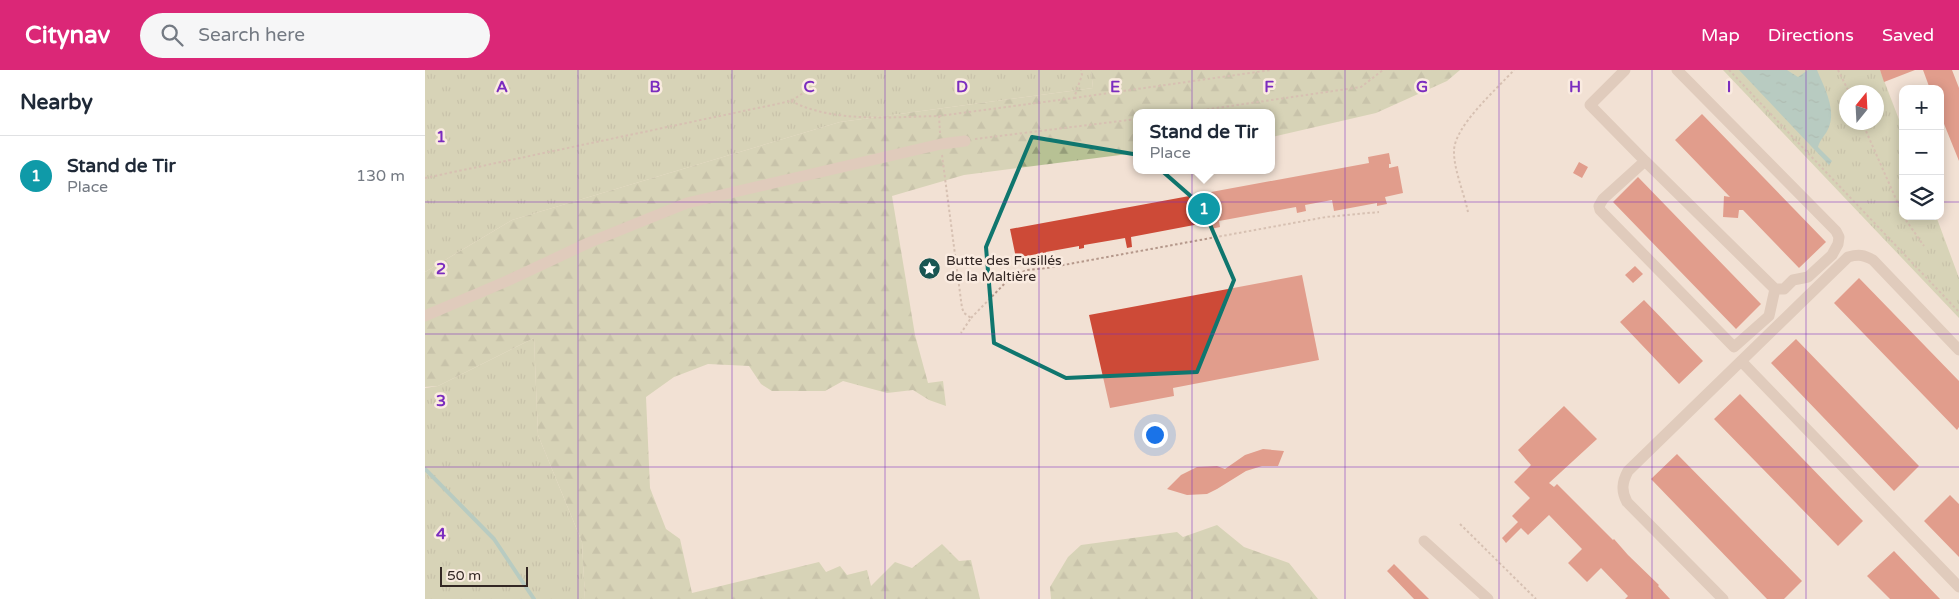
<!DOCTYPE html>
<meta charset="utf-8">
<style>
body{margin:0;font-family:"Varela Round",sans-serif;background:#f6f6f7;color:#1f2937}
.controls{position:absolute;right:15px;top:15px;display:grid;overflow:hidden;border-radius:10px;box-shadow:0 2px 12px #0003}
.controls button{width:45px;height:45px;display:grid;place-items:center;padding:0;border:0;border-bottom:1px solid #e0e1e3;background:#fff;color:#1f2937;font:25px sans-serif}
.compass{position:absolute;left:1414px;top:15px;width:45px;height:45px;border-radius:50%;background:#fff;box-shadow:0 2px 12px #0003;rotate:18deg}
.scale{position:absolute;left:15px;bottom:12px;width:88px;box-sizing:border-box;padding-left:5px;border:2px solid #332724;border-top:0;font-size:14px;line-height:18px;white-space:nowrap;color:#332724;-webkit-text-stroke:4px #faebe0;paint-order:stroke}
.you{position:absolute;left:729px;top:364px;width:18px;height:18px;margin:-12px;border:4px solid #fff;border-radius:50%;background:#1a73e8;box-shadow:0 0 0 8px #1a73e833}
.badge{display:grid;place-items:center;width:32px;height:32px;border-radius:50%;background:#db2777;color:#fff;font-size:16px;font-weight:700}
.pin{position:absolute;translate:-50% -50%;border:2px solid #fff;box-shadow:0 1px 5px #0006}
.popup{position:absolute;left:708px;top:39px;width:142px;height:65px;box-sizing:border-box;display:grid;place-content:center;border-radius:10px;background:#fff;filter:drop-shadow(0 1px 4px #0005);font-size:16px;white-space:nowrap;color:#747a83}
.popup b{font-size:19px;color:#1f2937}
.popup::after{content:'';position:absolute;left:50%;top:100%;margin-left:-10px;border:10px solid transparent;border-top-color:#fff}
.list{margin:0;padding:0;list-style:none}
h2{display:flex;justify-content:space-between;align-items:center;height:65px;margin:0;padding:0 20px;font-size:21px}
h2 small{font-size:16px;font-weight:400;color:#747a83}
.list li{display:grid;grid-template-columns:32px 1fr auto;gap:15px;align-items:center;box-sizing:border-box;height:80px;padding:0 20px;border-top:1px solid #e0e1e3}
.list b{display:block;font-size:19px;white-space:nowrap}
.list p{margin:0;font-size:16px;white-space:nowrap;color:#747a83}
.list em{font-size:16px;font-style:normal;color:#747a83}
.icon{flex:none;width:28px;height:28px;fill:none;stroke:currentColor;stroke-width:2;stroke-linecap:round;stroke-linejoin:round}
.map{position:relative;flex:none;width:1534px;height:529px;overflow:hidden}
header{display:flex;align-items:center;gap:30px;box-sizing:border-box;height:70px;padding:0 25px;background:#db2777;color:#fff}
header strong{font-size:24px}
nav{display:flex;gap:28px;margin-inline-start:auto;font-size:18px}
.search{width:350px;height:45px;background:#f6f6f7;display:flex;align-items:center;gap:12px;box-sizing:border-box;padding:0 18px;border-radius:28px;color:#747a83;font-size:19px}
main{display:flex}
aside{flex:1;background:#fff}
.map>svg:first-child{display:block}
</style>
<header>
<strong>Citynav</strong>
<div class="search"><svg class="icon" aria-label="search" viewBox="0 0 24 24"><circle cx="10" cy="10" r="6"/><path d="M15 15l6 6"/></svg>Search here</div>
<nav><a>Map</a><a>Directions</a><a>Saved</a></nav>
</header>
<main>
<aside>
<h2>Nearby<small></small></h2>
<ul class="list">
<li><span class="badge" style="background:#0f9aa8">1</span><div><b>Stand de Tir</b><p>Place</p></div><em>130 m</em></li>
</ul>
</aside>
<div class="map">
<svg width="1534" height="529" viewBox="0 0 1534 529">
<defs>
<pattern id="grass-tufts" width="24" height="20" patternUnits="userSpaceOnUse" patternTransform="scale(1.25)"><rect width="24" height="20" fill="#b7c194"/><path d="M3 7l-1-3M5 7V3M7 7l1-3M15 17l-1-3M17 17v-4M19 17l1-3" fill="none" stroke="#959d79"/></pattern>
<pattern id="forest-firs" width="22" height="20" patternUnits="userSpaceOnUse" patternTransform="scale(1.25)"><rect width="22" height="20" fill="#b7c194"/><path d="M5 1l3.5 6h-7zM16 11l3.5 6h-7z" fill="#959d79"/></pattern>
<pattern id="water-ripples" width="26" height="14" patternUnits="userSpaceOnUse" patternTransform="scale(1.25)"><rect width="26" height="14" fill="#72b0ab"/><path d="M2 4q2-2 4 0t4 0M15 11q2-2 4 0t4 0" fill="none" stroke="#5e8f8b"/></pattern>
</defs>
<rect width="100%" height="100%" fill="#f2e1d4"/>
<path fill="url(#grass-tufts)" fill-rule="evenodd" d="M0 0H666L668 18 415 52 87 150 0 202Z
M1298 0H1455L1478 60V146H1511L1534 208V248ZM1422 22H1452V52H1422Z
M109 268 113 365 157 472 160 529H0V318L13 316Z"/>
<path fill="url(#forest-firs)" d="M666 0H1035L1022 11 951 43 847 67 846 43H712L711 83 539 105 467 126 490 265 503 313 518 311 521 336 504 330 488 320 462 323 418 311 400 321H347L336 314 324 296 283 294 249 307 221 327 225 418 241 459 255 469 267 523 394 492 401 502 415 496 422 505 442 500 446 516 470 492 487 498 517 474 534 491 546 490 555 529H160L157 472 113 365 109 268 13 316 0 317V202L87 150 415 52 668 18Z
M792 455 819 477 864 493 893 529H626L625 517 643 487 656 475 752 462 758 467Z"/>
<path fill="url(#water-ripples)" d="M1314 0H1362L1373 7 1383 0H1392C1399 17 1411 38 1404 57 1401 65 1395 69 1393 77L1407 91 1404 95Z"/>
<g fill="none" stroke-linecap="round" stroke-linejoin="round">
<path stroke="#72b0ab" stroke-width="4" d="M0 399 69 469 109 529"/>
</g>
<path fill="#cd4a37" d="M1455 0H1490L1459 12Z
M1498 0H1527L1534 18V91L1515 44V19H1505Z
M1277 44 1401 172 1374 198 1318 140H1314L1313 148 1298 147 1299 126 1305 127 1250 70Z
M964 83 966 94H964V98L973 96 978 123 960 127 962 134 952 136V133L909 141 907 130 880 135 881 141 872 143 871 137 794 151 795 157 786 159 785 152 706 167 707 177 702 178 700 168 659 175V178L654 179V176L621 182 622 189 613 191 612 184 591 188 585 159 944 93 943 87Z
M1154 92 1163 97 1157 108 1148 103Z
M1213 107 1336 234 1311 259 1188 132Z
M1210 196 1218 204 1208 213 1200 205Z
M877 205 894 290 748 318 749 326 685 338 664 245Z
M1434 208 1534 311V357L1532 360 1409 233Z
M1219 230 1278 291 1254 314 1195 252Z
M1371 269 1494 396 1469 421 1346 293Z
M1315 324 1438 451 1413 476 1289 349Z
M1139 336 1172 369 1124 413 1129 417 1132 414 1188 470 1189 469 1203 485 1234 515 1233 516 1245 529H1200L1203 526 1176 498 1162 512 1143 493 1157 479 1124 445 1103 465 1096 458 1081 473 1077 468 1093 452 1087 446 1105 428 1089 412 1106 395 1093 380Z
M838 379 859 381 853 396H837L821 401 792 419 782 424 762 425 742 419 756 405 772 397 792 396 800 399 820 385Z
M1252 384 1377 511 1359 529H1342L1226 409Z
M1525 425 1534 434V487L1499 451Z
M1469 481 1515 529H1465L1442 506Z
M969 494 1004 529H989L962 501Z"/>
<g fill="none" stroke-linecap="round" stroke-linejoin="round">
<path stroke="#b5988b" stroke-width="2" stroke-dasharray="2.5 2.5" stroke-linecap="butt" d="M1304 0 1534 242
M1413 0 1424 22
M649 28 846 0
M366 31C408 53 467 47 514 46L515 63
M757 43 936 17 958 0
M514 46 649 28 657 5 656 0
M1437 52 1478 145
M550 69 712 49
M517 85 537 238 539 243 546 248 536 263
M0 108 366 31 386 18
M1043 142C1039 123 1029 100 1029 82 1028 57 1072 19 1089 0
M1478 146 1499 176
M546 248 586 207 602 200 622 198 901 147 954 142
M1035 454 1111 529"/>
<path stroke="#caafa0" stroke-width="11" d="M1200 0 1165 35 1220 91
M1252 0 1411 161 1414 167 1413 174 1407 185 1383 207 1368 210 1359 219H1350L1344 246 1309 277 1175 140 1174 136 1178 129 1220 91 1350 219
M0 246 82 211 163 173 262 133 516 74 540 71
M1316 291 1534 517
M999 471 1063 529
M1298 529 1202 432C1196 421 1197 412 1203 401L1423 187C1434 184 1439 185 1448 190L1534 280"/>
</g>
<path d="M0 0H1534V529H0ZM607 67 720 86 777 136 809 210 772 302 641 308 569 273 561 177Z" fill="#f2e1d4" fill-opacity=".55" fill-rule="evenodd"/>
<path fill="none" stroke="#0f766e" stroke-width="4" stroke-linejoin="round" d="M607 67 720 86 777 136 809 210 772 302 641 308 569 273 561 177Z"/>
<path fill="none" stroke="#7b2cbf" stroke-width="1" stroke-opacity="0.55" d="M153 0V529M307 0V529M460 0V529M614 0V529M767 0V529M920 0V529M1074 0V529M1227 0V529M1381 0V529M0 132H1478M1515 132H1534M0 264H1534M0 397H1534"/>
<defs>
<symbol id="sight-disc" viewBox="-11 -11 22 22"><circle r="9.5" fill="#185653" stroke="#faebe0"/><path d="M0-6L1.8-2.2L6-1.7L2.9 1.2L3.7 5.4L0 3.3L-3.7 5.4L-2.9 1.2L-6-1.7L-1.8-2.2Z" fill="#fff"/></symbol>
</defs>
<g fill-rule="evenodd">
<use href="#sight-disc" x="492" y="186" width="25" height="25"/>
</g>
<g text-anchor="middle" stroke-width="5" stroke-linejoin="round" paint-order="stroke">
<g font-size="14" fill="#332724" stroke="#faebe0" text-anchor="start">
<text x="521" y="195">Butte des Fusillés<tspan x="521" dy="16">de la Maltière</tspan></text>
</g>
</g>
<g font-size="16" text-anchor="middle" font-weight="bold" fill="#7b2cbf" stroke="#faebe0" stroke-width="5" stroke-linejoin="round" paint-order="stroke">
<text x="77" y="22">A</text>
<text x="230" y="22">B</text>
<text x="384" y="22">C</text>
<text x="537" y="22">D</text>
<text x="690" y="22">E</text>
<text x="844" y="22">F</text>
<text x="997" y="22">G</text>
<text x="1150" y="22">H</text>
<text x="1304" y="22">I</text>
<text x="16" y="72">1</text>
<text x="16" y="204">2</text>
<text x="16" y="336">3</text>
<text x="16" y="469">4</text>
</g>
</svg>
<div class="controls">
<button>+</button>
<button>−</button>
<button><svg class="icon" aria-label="layers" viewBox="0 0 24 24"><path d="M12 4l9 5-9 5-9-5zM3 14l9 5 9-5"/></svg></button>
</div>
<svg class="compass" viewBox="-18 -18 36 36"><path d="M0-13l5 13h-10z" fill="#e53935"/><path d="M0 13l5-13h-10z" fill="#747a83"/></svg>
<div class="scale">50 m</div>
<div class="you"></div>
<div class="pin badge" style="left:779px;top:139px;background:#0f9aa8">1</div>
<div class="popup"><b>Stand de Tir</b>Place</div>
</div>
</main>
